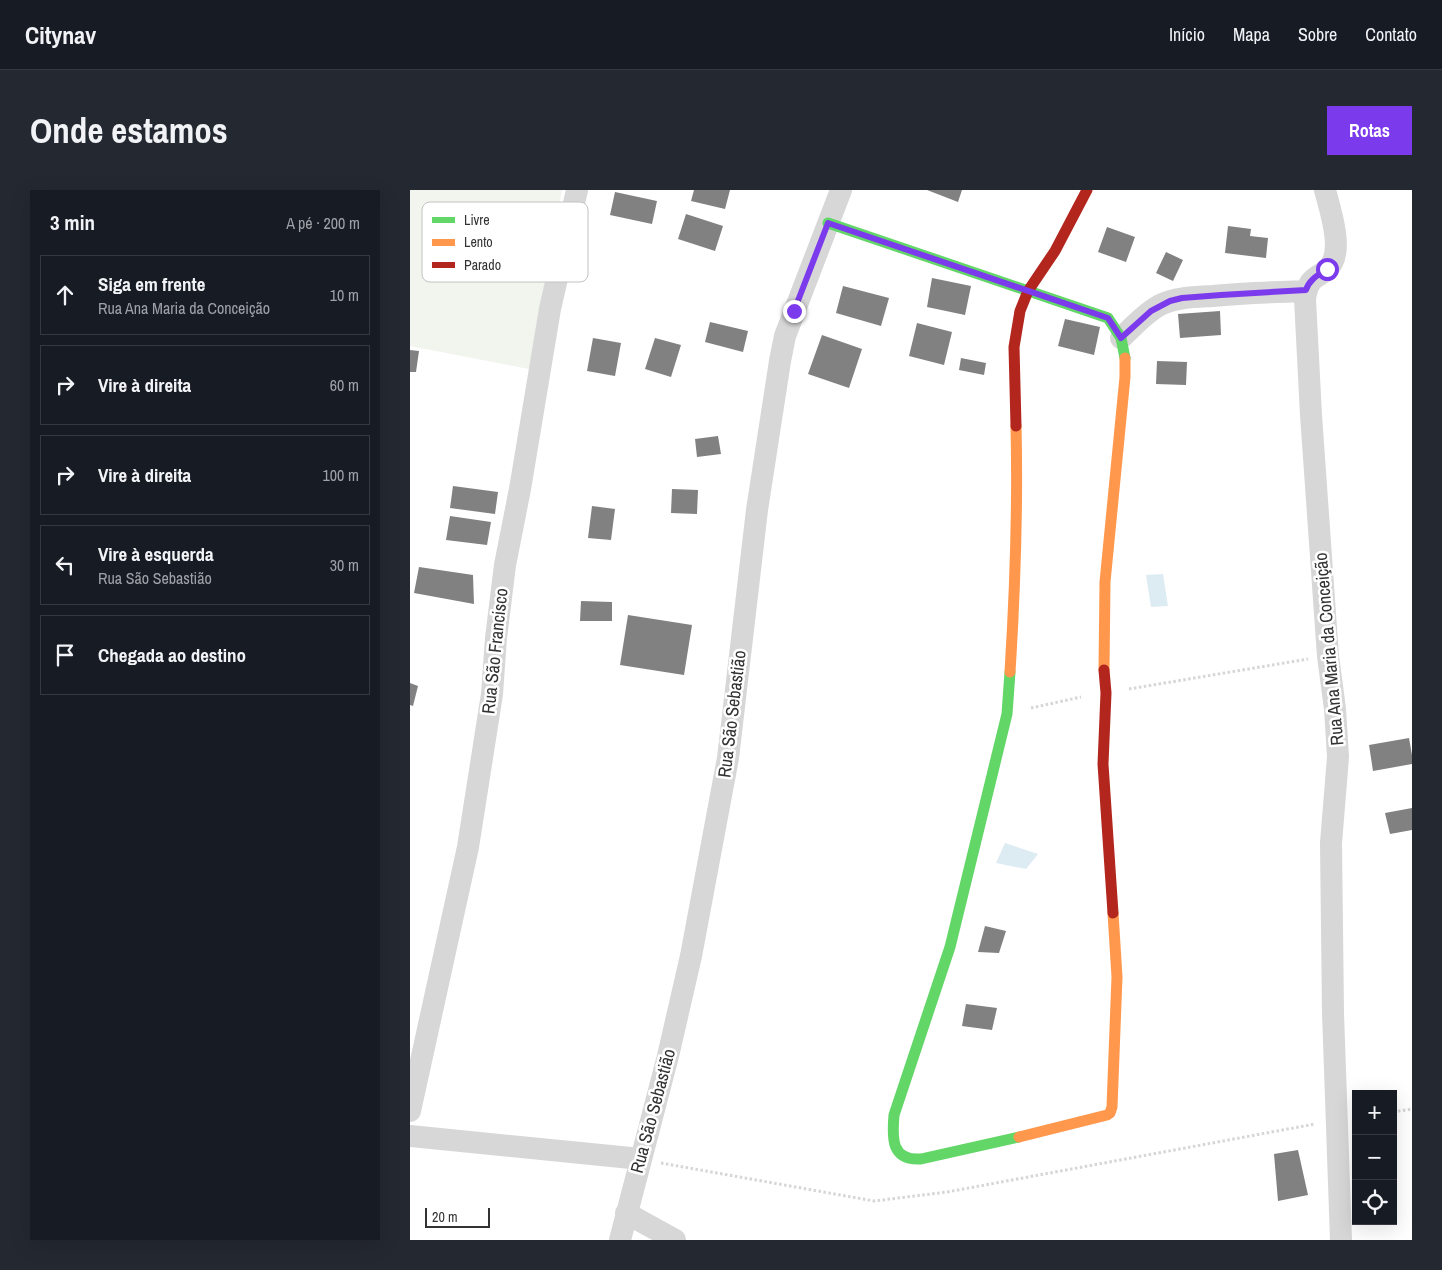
<!DOCTYPE html>
<html lang="pt">
<meta charset="utf-8">
<style>
body{margin:0;font-family:"Archivo Narrow",sans-serif;background:#242831;color:#f1f3f6}
.controls{position:absolute;right:15px;bottom:15px;display:grid;overflow:hidden;border-radius:0px;box-shadow:0 5px 20px #0002}
.controls button{width:45px;height:45px;display:grid;place-items:center;padding:0;border:0;border-bottom:1px solid #363941;background:#171b24;color:#f1f3f6;font:25px sans-serif}
.scale{position:absolute;left:15px;bottom:12px;width:65px;box-sizing:border-box;padding-left:5px;border:2px solid #333;border-top:0;font-size:14px;line-height:18px;white-space:nowrap;color:#333;-webkit-text-stroke:4px #fff;paint-order:stroke}
.stop{position:absolute;width:15px;height:15px;margin:-11px;border:4px solid #7c3aed;border-radius:50%;background:#fff}
.stop.end{background:#7c3aed;border-color:#fff;box-shadow:0 1px 5px #0008}
.list{margin:0;padding:0;list-style:none}
h2{display:flex;justify-content:space-between;align-items:center;height:65px;margin:0;padding:0 20px;font-size:21px}
h2 small{font-size:16px;font-weight:400;color:#9ea1a6}
.list li{display:grid;grid-template-columns:32px 1fr auto;gap:15px;align-items:center;box-sizing:border-box;height:80px;margin:0 10px 10px;padding:0 10px;border:1px solid #363941;border-radius:0px}
.list b{display:block;font-size:19px;white-space:nowrap}
.list p{margin:0;font-size:16px;white-space:nowrap;color:#9ea1a6}
.list em{font-size:16px;font-style:normal;color:#9ea1a6}
.icon{flex:none;width:28px;height:28px;fill:none;stroke:currentColor;stroke-width:2;stroke-linecap:round;stroke-linejoin:round}
.map{position:relative;flex:none;width:1002px;height:1050px;overflow:hidden;border-radius:0px}
header{display:flex;align-items:center;gap:30px;box-sizing:border-box;height:70px;padding:0 25px;background:#171b24;border-bottom:1px solid #363941}
header strong{font-size:24px}
nav{display:flex;gap:28px;margin-inline-start:auto;font-size:18px}
.intro{display:flex;align-items:center;justify-content:space-between;box-sizing:border-box;height:120px;padding:0 30px}
h1{margin:0;font-size:35px}
.button{padding:12px 22px;border-radius:0px;background:#7c3aed;color:#fff;font-size:18px;font-weight:700}
main{display:flex;gap:30px;padding:0 30px}
aside{flex:1;background:#171b24;border-radius:0px;box-shadow:0 5px 20px #0002}
.map>svg:first-child{display:block}
</style>
<header>
<strong>Citynav</strong>
<nav><a>Início</a><a>Mapa</a><a>Sobre</a><a>Contato</a></nav>
</header>
<div class="intro"><h1>Onde estamos</h1><a class="button">Rotas</a></div>
<main>
<aside>
<h2>3 min<small>A pé · 200 m</small></h2>
<ul class="list">
<li><svg class="icon" aria-label="ahead" viewBox="0 0 24 24"><path d="M12 20V5M6 11l6-6 6 6"/></svg><div><b>Siga em frente</b><p>Rua Ana Maria da Conceição</p></div><em>10 m</em></li>
<li><svg class="icon" aria-label="right" viewBox="0 0 24 24"><path d="M7 20v-9h11M14 6l5 5-5 5"/></svg><div><b>Vire à direita</b></div><em>60 m</em></li>
<li><svg class="icon" aria-label="right" viewBox="0 0 24 24"><path d="M7 20v-9h11M14 6l5 5-5 5"/></svg><div><b>Vire à direita</b></div><em>100 m</em></li>
<li><svg class="icon" aria-label="left" viewBox="0 0 24 24"><path d="M17 20v-9H6M10 6l-5 5 5 5"/></svg><div><b>Vire à esquerda</b><p>Rua São Sebastião</p></div><em>30 m</em></li>
<li><svg class="icon" aria-label="arrive" viewBox="0 0 24 24"><path d="M6 21V4h12l-3 4 3 4H6"/></svg><div><b>Chegada ao destino</b></div></li>
</ul>
</aside>
<div class="map">
<svg width="1002" height="1050" viewBox="0 0 1002 1050">
<rect width="100%" height="100%" fill="#fff"/>
<path fill="#f1f5ed" d="M0 0H152L119 179 0 156Z"/>
<path fill="#ddebf3" d="M753 384 758 416 741 417 736 385Z
M595 653 628 664 616 679 586 673Z"/>
<path fill="#818181" d="M284 0H320L315 19 281 11Z
M517 0H552L548 12Z
M205 2 247 11 242 34 200 25Z
M276 24 313 36 305 61 268 49Z
M818 36 841 39 840 46 858 48 856 68 815 63Z
M697 37 725 47 716 72 688 62Z
M756 62 773 70 763 91 746 83Z
M522 88 561 96 555 125 517 117Z
M433 96 479 108 471 136 426 123Z
M810 121 811 145 770 148 768 124Z
M655 129 690 137 684 165 648 156Z
M300 132 338 141 333 162 295 152Z
M507 133 542 142 534 175 499 166Z
M412 145 452 159 439 198 398 184Z
M183 148 211 153 205 186 177 181Z
M245 148 271 155 261 187 235 179Z
M0 160 9 161 6 182H0Z
M551 168 576 173 574 185 549 180Z
M747 171 777 172 776 195 746 194Z
M308 246 311 264 287 267 285 249Z
M43 296 88 302 85 324 40 318Z
M262 299 288 300 287 324 261 323Z
M182 316 205 319 201 350 178 348Z
M40 326 81 332 77 355 36 350Z
M9 377 63 385 64 414 4 403Z
M171 411 202 412V431H170Z
M218 425 282 435 274 485 210 475Z
M0 493 8 496 3 516 0 515Z
M999 548 1002 565V574L963 581 959 555Z
M1002 618V640L980 644 975 623Z
M575 736 596 741 589 763 568 762Z
M556 814 587 818 582 840 552 836Z
M888 960 898 1005 868 1011 864 964Z"/>
<g fill="none" stroke-linecap="round" stroke-linejoin="round">
<path stroke="#d6d6d6" stroke-width="3" stroke-dasharray="2.5 2.5" stroke-linecap="butt" d="M719 499 898 469
M621 518 671 507
M983 922 1002 919
M251 973 464 1011 537 1002 905 934"/>
<path stroke="#d7d7d7" stroke-width="22" d="M915 0C920 19 932 56 922 73 912 90 899 81 895 109L901 225 918 466 925 519 928 567 921 653 923 823 931 1050
M711 148C723 137 735 123 750 115 766 107 785 107 803 106 834 103 865 102 896 101
M0 921 58 657 82 504 86 448 95 375 110 299 140 119 167 0
M0 946 231 969
M216 1023 265 1050
M210 1050 258 866 281 766 318 568 347 320 370 171 375 146 431 0"/>
<path stroke="#63d668" stroke-width="11" d="M418 33 698 128 711 148 715 168
M600 482 597 524 540 757 484 925C482 948 481 971 511 969L609 947"/>
<path stroke="#ff974d" stroke-width="11" d="M694 480 695 392 715 187V168
M600 482C605 401 608 318 606 236
M609 947 697 925 700 923 702 917 707 787 703 723"/>
<path stroke="#b3261e" stroke-width="11" d="M606 236 604 157 610 121 618 101 645 61 677 0
M694 480 696 503 693 574 703 723"/>
</g>
<g fill="none" stroke-linecap="round" stroke-linejoin="round">
<path stroke="#7c3aed" stroke-width="6" d="M384 121 418 33 698 128 711 148 741 121 760 111 772 108 811 105 896 100C899 90 908 85 917 79"/>
</g>
<g text-anchor="middle" stroke-width="5" stroke-linejoin="round" paint-order="stroke">
<g font-size="18" fill="#333" stroke="#fff">
<text transform="translate(919 459) rotate(-95)" y="6">Rua Ana Maria da Conceição</text>
<text transform="translate(85 461) rotate(-84)" y="6">Rua São Francisco</text>
<text transform="translate(322 524) rotate(-83)" y="6">Rua São Sebastião</text>
<text transform="translate(243 921) rotate(-75)" y="6">Rua São Sebastião</text>
</g>
</g>
<rect x="12" y="12" width="166" height="80" rx="8" fill="#fff" stroke="#c2c2c2" stroke-width="1"/>
<rect x="22" y="27" width="23" height="6" fill="#63d668"/>
<rect x="22" y="49" width="23" height="7" fill="#ff974d"/>
<rect x="22" y="72" width="23" height="6" fill="#b3261e"/>
<g font-size="14" fill="#333">
<text x="54" y="35">Livre</text>
<text x="54" y="57">Lento</text>
<text x="54" y="80">Parado</text>
</g>
</svg>
<div class="controls">
<button>+</button>
<button>−</button>
<button><svg class="icon" aria-label="locate" viewBox="0 0 24 24"><circle cx="12" cy="12" r="6"/><path d="M12 2v4M12 18v4M2 12h4M18 12h4"/></svg></button>
</div>
<div class="scale">20 m</div>
<div class="stop" style="left:917px;top:79px"></div>
<div class="stop end" style="left:384px;top:121px"></div>
</div>
</main>
